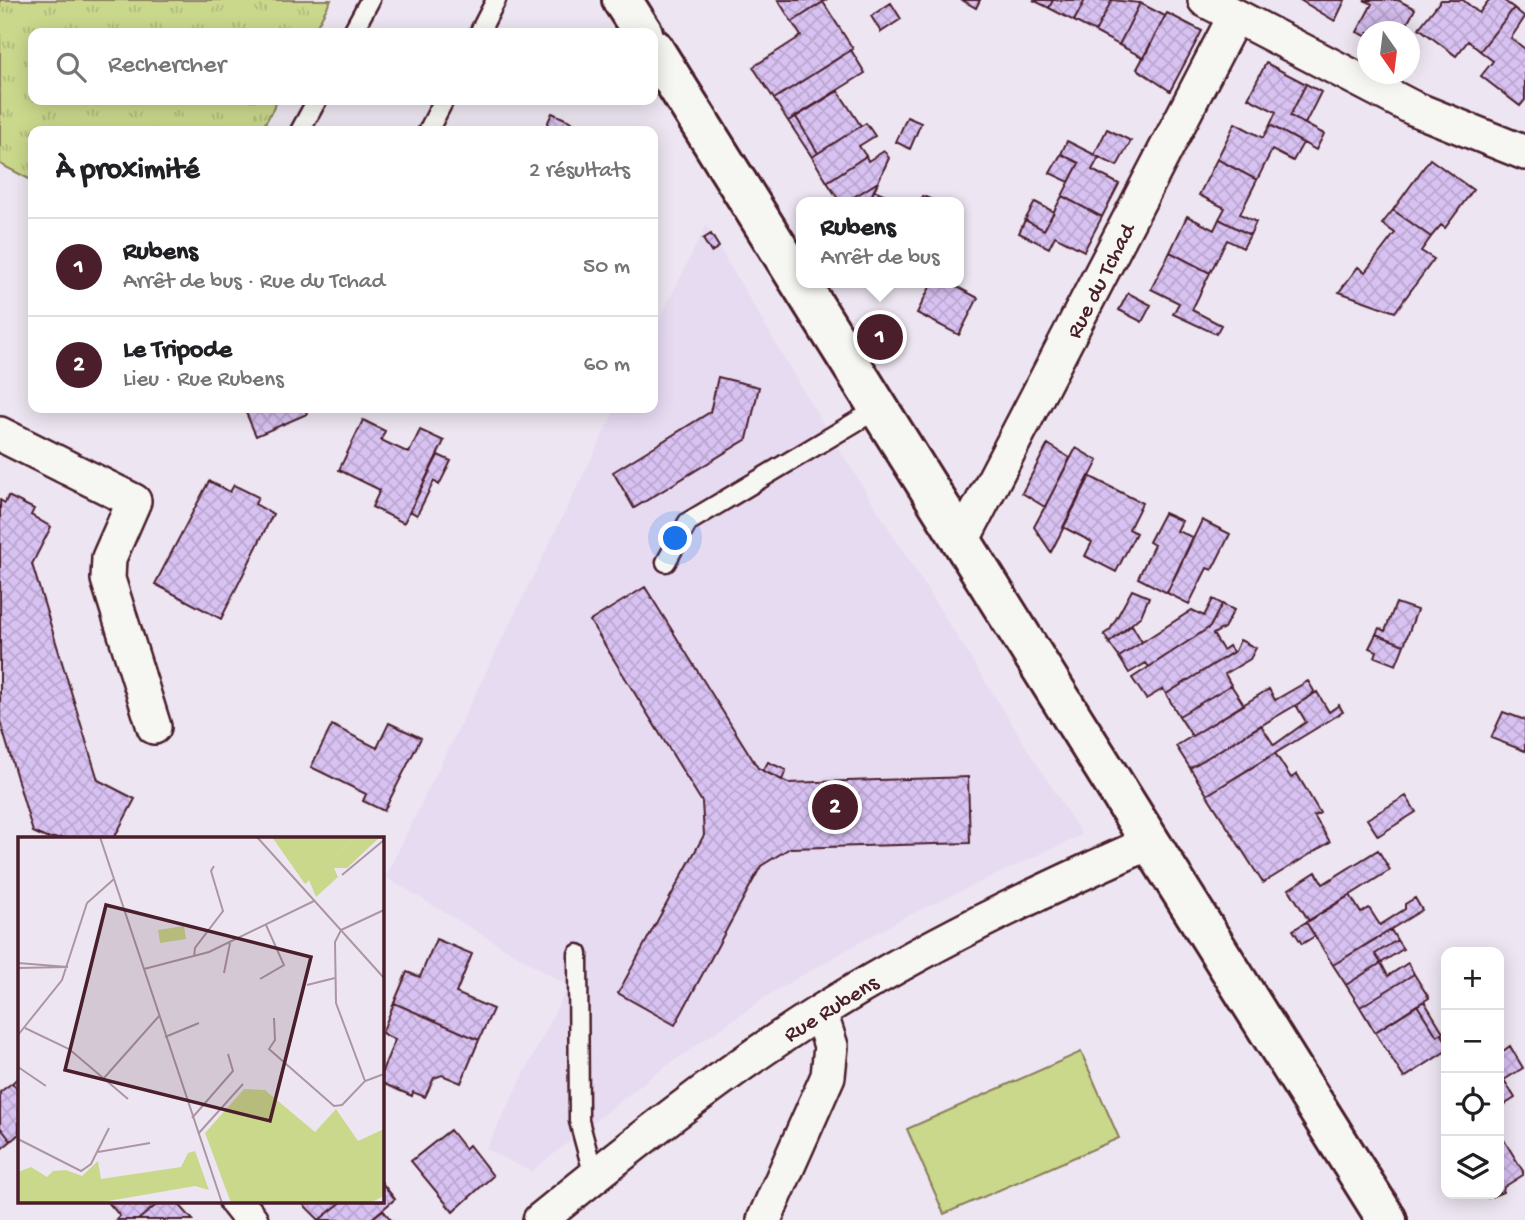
<!DOCTYPE html>
<html lang="fr">
<meta charset="utf-8">
<style>
body{margin:0;font-family:"Gochi Hand",sans-serif;background:#f2f2f2;color:#202124}
.controls{position:absolute;right:21px;bottom:21px;display:grid;overflow:hidden;border-radius:14px;box-shadow:0 4px 18px #0003}
.controls button{width:63px;height:63px;display:grid;place-items:center;padding:0;border:0;border-bottom:2px solid #e0e0e0;background:#fff;color:#202124;font:35px sans-serif}
.compass{position:absolute;left:1357px;top:21px;width:63px;height:63px;border-radius:50%;background:#fff;box-shadow:0 4px 18px #0003;rotate:166deg}
.you{position:absolute;left:676px;top:539px;width:24px;height:24px;margin:-18px;border:5px solid #fff;border-radius:50%;background:#1a73e8;box-shadow:0 0 0 10px #1a73e833}
.badge{display:grid;place-items:center;width:46px;height:46px;border-radius:50%;background:#4a1f2b;color:#fff;font-size:23px;font-weight:700}
.pin{position:absolute;translate:-50% -50%;border:4px solid #fff;box-shadow:0 2px 7px #0006}
.popup{position:absolute;left:796px;top:197px;width:168px;height:91px;box-sizing:border-box;display:grid;place-content:center;border-radius:14px;background:#fff;filter:drop-shadow(0 2px 5px #0005);font-size:23px;white-space:nowrap;color:#757577}
.popup b{font-size:26px;color:#202124}
.popup::after{content:'';position:absolute;left:50%;top:100%;margin-left:-14px;border:14px solid transparent;border-top-color:#fff}
.list{margin:0;padding:0;list-style:none}
h2{display:flex;justify-content:space-between;align-items:center;height:91px;margin:0;padding:0 28px;font-size:30px}
h2 small{font-size:23px;font-weight:400;color:#757577}
.list li{display:grid;grid-template-columns:46px 1fr auto;gap:21px;align-items:center;box-sizing:border-box;height:98px;padding:0 28px;border-top:2px solid #e0e0e0}
.list b{display:block;font-size:26px;white-space:nowrap}
.list p{margin:0;font-size:23px;white-space:nowrap;color:#757577}
.list em{font-size:23px;font-style:normal;color:#757577}
.icon{flex:none;width:38px;height:38px;fill:none;stroke:currentColor;stroke-width:2;stroke-linecap:round;stroke-linejoin:round}
.map{position:relative;flex:none;width:1525px;height:1220px;overflow:hidden}
.search{position:absolute;background:#fff;box-shadow:0 4px 18px #0003;left:28px;top:28px;width:630px;height:77px;display:flex;align-items:center;gap:18px;box-sizing:border-box;padding:0 24px;border-radius:14px;color:#757577;font-size:26px}
.panel{position:absolute;background:#fff;box-shadow:0 4px 18px #0003;left:28px;top:126px;width:630px;height:287px;border-radius:14px}
.map>svg:first-child{display:block}
</style>
<div class="map">
<svg width="1525" height="1220" viewBox="0 0 1525 1220">
<defs>
<pattern id="grass-tufts" width="24" height="20" patternUnits="userSpaceOnUse" patternTransform="scale(1.75)"><rect width="24" height="20" fill="#cad88c"/><path d="M3 7l-1-3M5 7V3M7 7l1-3M15 17l-1-3M17 17v-4M19 17l1-3" fill="none" stroke="#afb979"/></pattern>
<pattern id="building-cross-hatch" width="8" height="8" patternUnits="userSpaceOnUse" patternTransform="scale(1.75)"><rect width="8" height="8" fill="#d8c2f2"/><path d="M0 0l8 8M0 8l8-8" fill="none" stroke="#bba6d0"/></pattern>
</defs>
<rect width="100%" height="100%" fill="#ede6f2"/>
<filter id="ink" filterUnits="userSpaceOnUse"><feTurbulence type="fractalNoise" baseFrequency=".0143" numOctaves="2"/><feDisplacementMap in="SourceGraphic" scale="14" xChannelSelector="R" yChannelSelector="G"/><feConvolveMatrix kernelMatrix="1 2 1 2 8 2 1 2 1" color-interpolation-filters="sRGB"/></filter>
<g filter="url(#ink)">
<path fill="#e7dbf2" d="M706 225 711 234 703 240 710 251 719 247 819 417 1082 835 901 919 775 991 651 1077 531 1172 486 1149 568 986 385 877 616 408H653V333Z"/>
<path fill="url(#grass-tufts)" stroke="#8a7c5c" stroke-width="2" d="M0 0H331L313 33H33V100H278L261 131H33V181L0 164Z"/>
<path fill="#cad88c" stroke="#8a7c5c" stroke-width="2" d="M1081 1052 1119 1138 944 1214 907 1129Z"/>
<path fill="url(#building-cross-hatch)" stroke="#4a1f2b" stroke-width="2" d="M778 0H826L792 22Z
M962 0H980L976 8Z
M1033 0H1053L1049 8Z
M1053 0H1085L1074 21 1049 8Z
M1085 0H1112L1095 32 1074 21Z
M1112 0 1140 3 1119 45 1095 32Z
M1300 0H1345L1335 21Z
M1364 0H1398L1415 9 1403 32H1368V37L1357 32 1372 4Z
M1441 0H1463L1479 13 1489 0H1503L1514 8 1480 51 1468 41 1456 56 1419 28Z
M823 2 853 49 774 99 753 67 801 36 792 22Z
M891 3 901 19 881 32 871 16Z
M1140 3 1165 16 1144 58 1119 45Z
M1514 8 1525 17 1511 38 1525 49V100L1520 106 1481 76 1493 61 1480 51Z
M1167 13 1202 31 1170 91 1137 69Z
M851 50 865 73 788 121 774 99Z
M1266 63 1306 84 1290 116 1324 134 1316 150 1270 125 1276 112 1248 98Z
M1306 84 1321 92 1305 124 1290 116Z
M838 91 861 126 818 153 796 117Z
M552 113 572 122 568 131H544Z
M796 117 818 153 812 157 788 121Z
M907 117 921 123 910 149 896 142Z
M866 123 875 136 859 146 866 156 827 182 812 157Z
M1235 123 1263 138 1270 125 1303 143 1293 161 1272 150 1257 180 1217 159Z
M1107 129 1131 141 1117 166 1094 155Z
M1067 141 1099 157 1092 170 1119 184 1102 217 1062 196 1079 163 1061 154Z
M884 151 889 158 878 182 846 202H840L827 182 866 156 868 161Z
M1061 154 1079 163 1069 182 1050 173Z
M1217 159 1257 180 1240 214 1256 222 1250 235 1219 219 1225 208 1199 195Z
M1430 159 1473 190 1445 228 1441 225 1431 237 1393 210Z
M878 182 869 202H846Z
M874 190 902 202H869Z
M923 196 937 202H920Z
M1062 196 1102 217 1084 251 1055 236 1049 248 1019 233 1025 220 1044 230Z
M1035 202 1054 212 1044 230 1025 220Z
M1393 210 1431 237 1421 251 1434 259 1395 312 1339 292 1358 267 1365 272 1395 233 1382 224Z
M1187 216 1214 230 1219 219 1250 235 1243 248 1227 240 1210 273 1170 252Z
M711 234 719 247 711 252 703 239Z
M1170 252 1210 273 1192 310 1221 325 1216 334 1173 314 1179 303 1151 289Z
M932 283H950L978 298 959 335 917 313Z
M1128 293 1151 305 1142 322 1119 310Z
M718 377 759 387 747 439 634 508 613 472 710 412Z
M244 408H305L307 414 256 436Z
M363 420 385 431 381 440 409 453 420 430 444 441 404 523 372 507 380 490 339 470Z
M1048 444 1070 458 1045 507 1022 493Z
M1076 448 1098 461 1051 552 1034 527Z
M438 455 451 461 439 485 434 481 417 515 410 511Z
M1089 476 1142 503 1129 529 1136 533 1116 572 1085 556 1092 542 1063 527Z
M209 481 230 492 234 485 258 497 255 504 273 514 221 619 155 584Z
M8 496 34 509 31 515 51 527 32 564 98 780 135 799 114 838H46L33 832 0 721V500L5 503Z
M1164 513 1182 521 1177 531 1193 537 1167 593 1138 578 1154 545 1149 542Z
M1202 520 1230 534 1212 570 1207 568 1189 604 1167 593Z
M645 587 758 768 788 783 968 777 970 843 790 848 761 866 675 1025 618 993 704 835 702 802 590 621Z
M1132 590 1149 597 1141 616 1109 643 1104 634 1110 630Z
M1213 599 1222 604 1210 627 1149 667 1146 663 1129 673 1119 657 1192 610 1204 616Z
M1396 603 1417 610 1404 645 1376 634 1379 628 1385 631Z
M1222 604 1234 610 1224 628 1213 634 1223 650 1229 646 1233 652 1166 694 1163 689 1146 699 1132 678 1210 627Z
M1132 625 1142 642 1119 657 1109 643Z
M1376 634 1404 645 1396 665 1375 657 1377 651 1369 648Z
M1240 640 1256 648 1250 659 1225 674 1231 685 1179 716 1166 694 1235 651Z
M1308 681 1314 691 1311 696 1190 768 1176 746 1269 689 1275 700Z
M1231 685 1244 705 1192 736 1179 716Z
M1317 692 1329 712 1339 705 1343 712 1207 795 1190 768 1261 725 1274 745 1306 722 1296 705Z
M1503 712 1525 720V751L1491 738Z
M389 723 421 738 384 811 363 801 366 794 311 767 332 725 377 748Z
M1275 753 1291 778 1297 774 1320 813 1314 816 1330 842 1263 883 1207 795Z
M768 762 786 770 782 780 763 771Z
M1406 796 1416 812 1378 836 1367 819Z
M1378 850 1390 870 1309 921 1289 889 1316 872 1323 884Z
M1350 895 1361 913 1369 908 1380 925 1405 909V904L1415 898 1422 910 1333 965 1306 922Z
M1306 922 1315 936 1302 944 1293 930Z
M1391 930 1397 940 1375 954 1381 963 1346 985 1333 965Z
M436 939 472 954 456 993 493 1009 479 1040 394 1003 407 972 420 977Z
M1397 940 1403 949 1381 963 1375 954Z
M1381 963 1388 976 1408 963 1414 974 1360 1007 1346 985Z
M1414 974 1429 998 1375 1032 1360 1007Z
M1424 1001 1443 1032 1437 1036 1417 1005Z
M394 1003 479 1040 461 1083 442 1075 434 1078 425 1097 413 1092 412 1096 382 1083V1071L395 1040 382 1033Z
M1417 1005 1437 1036 1441 1033 1446 1041V1051L1404 1078 1375 1032Z
M1510 1046 1523 1068 1504 1080 1515 1098 1499 1108V1054Z
M19 1077V1091L12 1083Z
M12 1083 19 1091V1134L11 1141 0 1127V1092Z
M0 1127 11 1141 0 1150Z
M450 1130 465 1149 469 1145 493 1176 453 1212 411 1161Z
M1499 1132 1523 1171V1175L1504 1187 1503 1192 1488 1198 1486 1194H1499Z
M382 1183 395 1199 370 1220H319L343 1201H382Z
M107 1201H161L138 1220H116L120 1216Z
M161 1201H176L193 1220H138Z
M300 1201H343L319 1220Z
M383 1210 391 1220H370Z"/>
<g fill="none" stroke-linecap="round" stroke-linejoin="round">
<defs>
<path id="lane" d="M352 33 370 0
M479 33 496 0
M300 131 317 100
M428 131 444 100
M666 562 688 522 879 408
M578 954 579 1121 594 1176"/>
<path id="street" d="M1205 0 1413 108 1525 153
M0 434 134 501 109 558 108 579 154 727
M961 543 1235 16
M236 1201 251 1220
M540 1220C630 1147 720 1075 818 1013 923 947 1036 893 1149 843
M764 1220 828 1076 831 1046 820 1012"/>
<path id="secondary" d="M622 0 643 33
M653 48 1387 1220"/>
</defs>
<use href="#lane" stroke="#4a1f2b" stroke-width="23"/>
<use href="#street" stroke="#4a1f2b" stroke-width="38"/>
<use href="#secondary" stroke="#4a1f2b" stroke-width="44"/>
<use href="#lane" stroke="#f6f6f2" stroke-width="18"/>
<use href="#street" stroke="#f6f6f2" stroke-width="33"/>
<use href="#secondary" stroke="#f6f6f2" stroke-width="38"/>
</g>
</g>
<g text-anchor="middle" stroke-width="6" stroke-linejoin="round" paint-order="stroke">
<g font-size="23" fill="#4a1f2b" stroke="#f6f6f2">
<text transform="translate(1099 280) rotate(-63)" y="8">Rue du Tchad</text>
<text transform="translate(830 1007) rotate(-32)" y="8">Rue Rubens</text>
</g>
</g>
<g transform="translate(18 837)">
<rect width="366" height="366" fill="#ede6f2"/>
<path d="M339 0H362L329 31H316L320 40 298 60 291 43ZM226 252 247 253 297 295 318 272 340 304 366 292V359L352 366H213L187 296ZM177 314 191 353 177 349 79 366H0V335L13 330 29 340 35 334 48 333 64 339 80 324 83 342 163 330 170 316Z" fill="#cad88c"/>
<path d="M254 0H339L287 47Z" fill="#cad88c"/>
<path d="M166 89 168 102 142 106 140 93Z" fill="#cad88c"/>
<path fill="none" stroke="#ac96a2" stroke-width="2" d="M82 0 204 366M239 0 366 141M324 38 366 3M323 93 317 105 318 166 347 244M323 93 366 73M176 120 177 111 205 74 193 34 196 29M0 126 50 130M0 131 50 130M126 132 191 115 296 64M206 136 212 106M242 142 266 128 248 88M289 148 317 141M256 181 257 203 251 212 316 269 324 268 347 244 366 237M7 191 51 212 110 262M0 198 44 143 69 66 96 42M147 200 181 186M0 230 28 249M86 241 141 179M174 281 215 234 210 217M180 297 225 247M0 302 63 334 73 327 91 291M80 315 132 306"/>
<path fill="#4a1f2b" fill-opacity="0.15" stroke="#4a1f2b" stroke-width="3.5" d="M88 68 293 120 252 284 47 233Z"/>
<rect width="366" height="366" fill="none" stroke="#4a1f2b" stroke-width="3.5"/>
</g>
</svg>
<div class="controls">
<button>+</button>
<button>−</button>
<button><svg class="icon" aria-label="locate" viewBox="0 0 24 24"><circle cx="12" cy="12" r="6"/><path d="M12 2v4M12 18v4M2 12h4M18 12h4"/></svg></button>
<button><svg class="icon" aria-label="layers" viewBox="0 0 24 24"><path d="M12 4l9 5-9 5-9-5zM3 14l9 5 9-5"/></svg></button>
</div>
<svg class="compass" viewBox="-18 -18 36 36"><path d="M0-13l5 13h-10z" fill="#e53935"/><path d="M0 13l5-13h-10z" fill="#757577"/></svg>
<div class="you"></div>
<div class="pin badge" style="left:880px;top:337px">1</div>
<div class="popup"><b>Rubens</b>Arrêt de bus</div>
<div class="pin badge" style="left:835px;top:807px">2</div>
<div class="search"><svg class="icon" aria-label="search" viewBox="0 0 24 24"><circle cx="10" cy="10" r="6"/><path d="M15 15l6 6"/></svg>Rechercher</div>
<section class="panel">
<h2>À proximité<small>2 résultats</small></h2>
<ul class="list">
<li><span class="badge">1</span><div><b>Rubens</b><p>Arrêt de bus · Rue du Tchad</p></div><em>50 m</em></li>
<li><span class="badge">2</span><div><b>Le Tripode</b><p>Lieu · Rue Rubens</p></div><em>60 m</em></li>
</ul>
</section>
</div>
